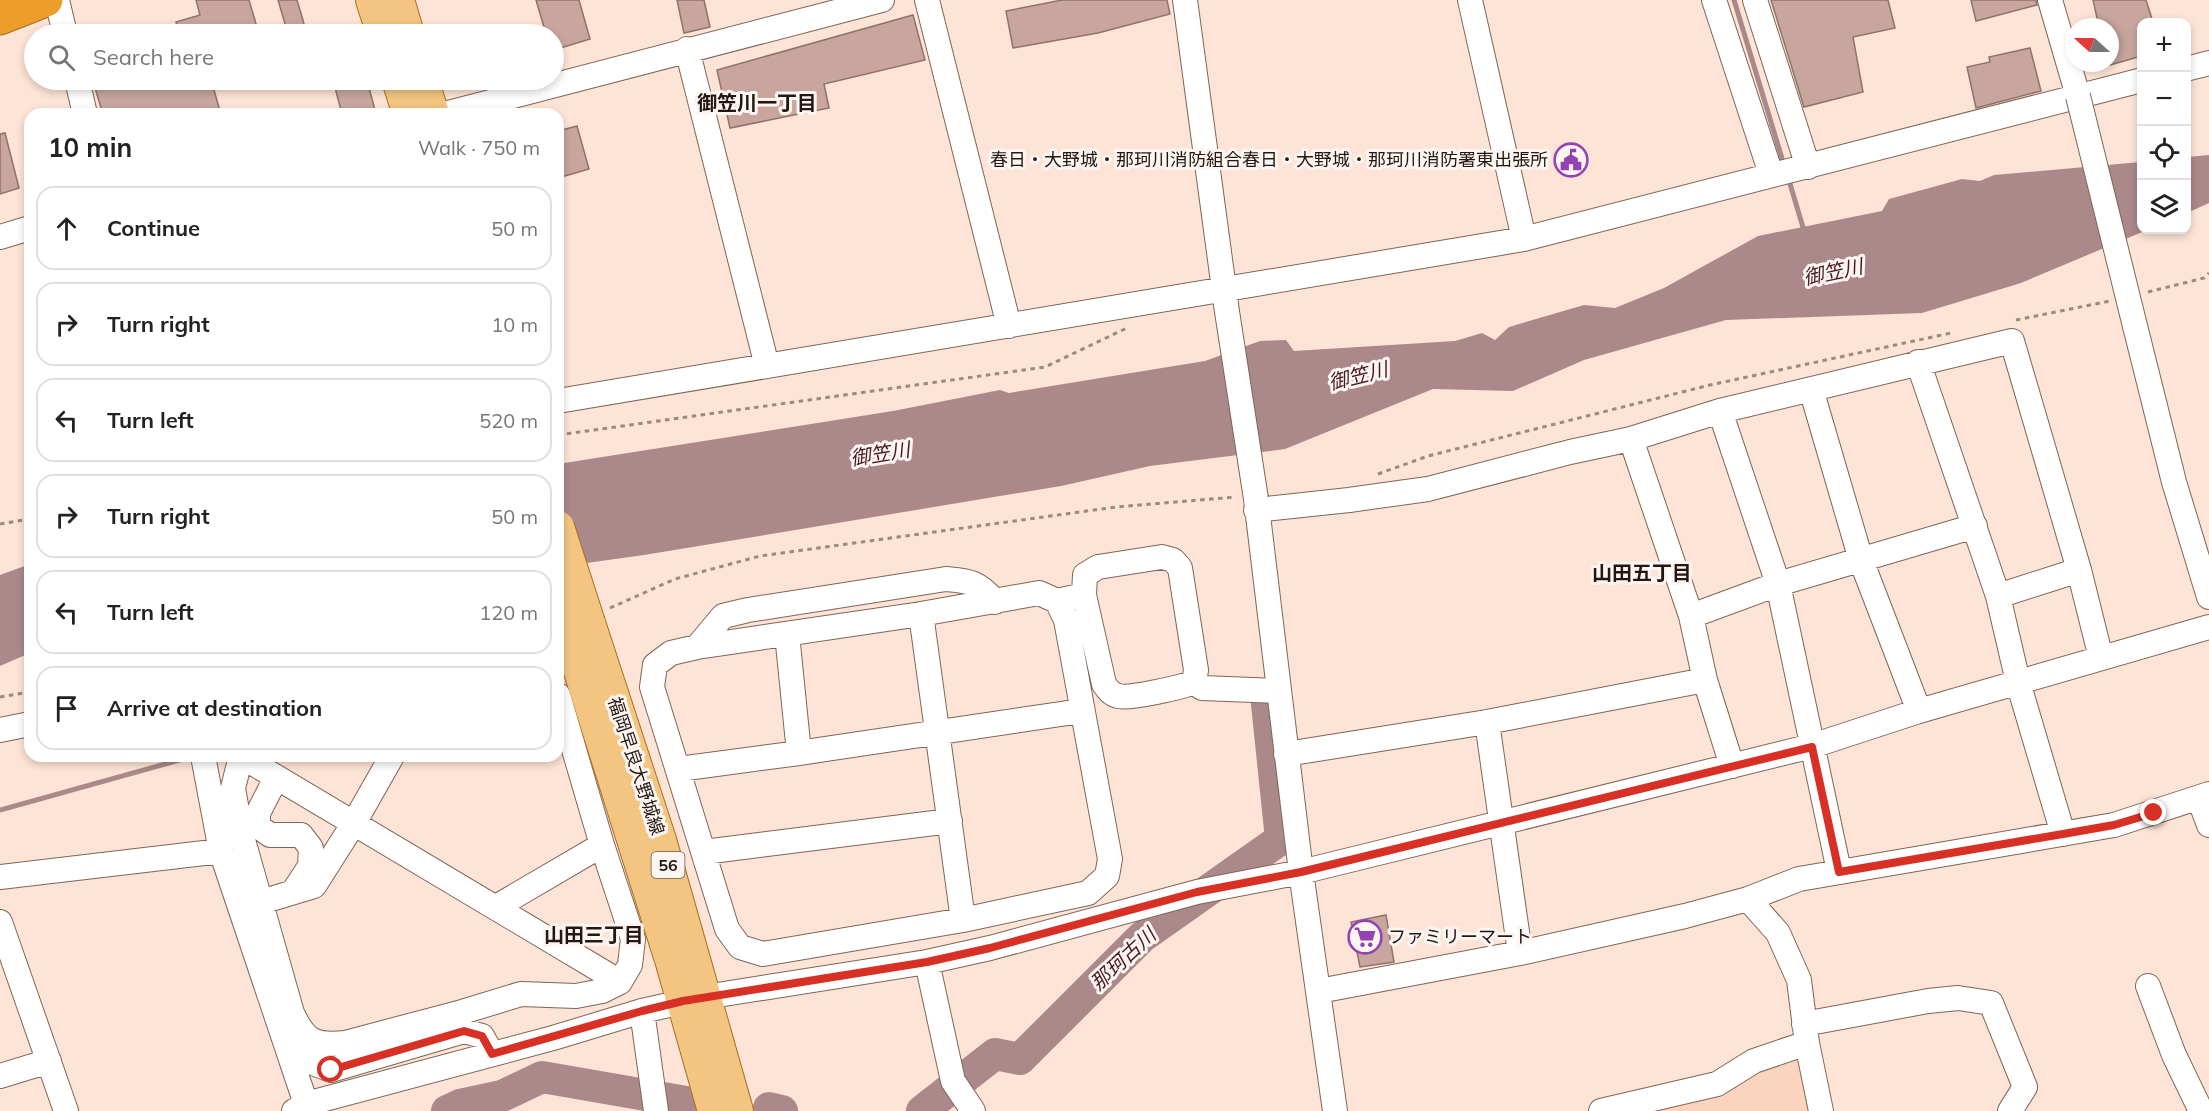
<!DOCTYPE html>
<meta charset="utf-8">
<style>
body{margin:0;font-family:Mulish,"Noto Sans JP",sans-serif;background:#f6f6f6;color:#222}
.controls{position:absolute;right:18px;top:18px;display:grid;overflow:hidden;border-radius:12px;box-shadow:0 3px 9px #0003}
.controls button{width:54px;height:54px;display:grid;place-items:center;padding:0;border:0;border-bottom:2px solid #e0e0e0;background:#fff;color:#222;font:30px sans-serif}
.compass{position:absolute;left:2065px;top:18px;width:54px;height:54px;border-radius:50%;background:#fff;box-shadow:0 3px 9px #0003;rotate:291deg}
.stop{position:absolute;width:18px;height:18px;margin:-14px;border:4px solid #d93025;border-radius:50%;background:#fff}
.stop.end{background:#d93025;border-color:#fff;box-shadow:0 2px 6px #0008}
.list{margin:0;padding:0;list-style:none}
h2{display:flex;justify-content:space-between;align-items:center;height:78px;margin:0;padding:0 24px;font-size:26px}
h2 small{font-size:20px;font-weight:400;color:#767676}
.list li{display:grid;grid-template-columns:39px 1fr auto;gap:18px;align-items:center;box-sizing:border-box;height:84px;margin:0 12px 12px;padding:0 12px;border:2px solid #e0e0e0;border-radius:18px}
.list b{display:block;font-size:22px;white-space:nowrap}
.list em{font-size:20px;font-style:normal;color:#767676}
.icon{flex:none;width:33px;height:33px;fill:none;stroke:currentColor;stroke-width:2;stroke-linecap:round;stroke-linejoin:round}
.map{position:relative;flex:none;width:2209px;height:1111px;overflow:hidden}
.search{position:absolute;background:#fff;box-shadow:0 3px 9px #0003;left:24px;top:24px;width:540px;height:66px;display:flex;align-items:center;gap:15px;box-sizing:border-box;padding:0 21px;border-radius:33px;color:#767676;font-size:22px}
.panel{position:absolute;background:#fff;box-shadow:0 3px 9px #0003;left:24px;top:108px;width:540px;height:654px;border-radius:18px}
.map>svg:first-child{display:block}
</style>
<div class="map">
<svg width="2209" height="1111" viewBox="0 0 2209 1111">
<rect width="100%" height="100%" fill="#fde4d6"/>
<path fill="#fad4bf" d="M1803 1057 1815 1111H1622L1758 1064Z"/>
<path fill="#ab898b" d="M2209 155V203L2187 213V157Z
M2141 162 2142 230H2147L2021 283 1922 313 1726 320 1584 360 1513 391 1433 389 1285 449 1150 466 1061 486 644 555 558 567V464L893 411 1000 390 1009 393 1205 361 1260 341 1286 340 1294 351 1455 341 1482 333 1495 340 1509 327 1584 305 1615 308 1664 288 1758 236 1882 211 1889 199 1962 179 1980 181 1994 175Z
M30 564V653L0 666V575Z"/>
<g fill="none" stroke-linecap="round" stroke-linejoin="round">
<path stroke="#ab898b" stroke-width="5" d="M1734 0 1784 165
M1788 177 1805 234
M0 810 194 756"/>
<path stroke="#ab898b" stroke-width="32" d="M769 1108 782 1111
M447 1111 460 1105 502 1096 542 1077 686 1102
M922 1111 995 1054 1020 1059 1142 937 1281 839 1267 704"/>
</g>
<path fill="#c8a69e" stroke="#91726b" stroke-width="1.5" d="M196 0H249L259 34H179L176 22 200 15Z
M278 0H297L307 34H288Z
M536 0H579L590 39 554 50V34H546Z
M677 0H704L710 27 684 33Z
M1062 0H1167L1170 14 1098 33 1013 48 1006 11Z
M1771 0H1888L1895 28 1853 37 1863 92 1804 107Z
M1971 0H2036L2037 5 1976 21Z
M2093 0H2146L2153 22H2142V56L2110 65V27H2099Z
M913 15 925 60 824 84 829 108 730 128 717 70Z
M2030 48 2041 91 1976 108 1967 67 1990 62 1989 57Z
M121 80H211L221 114H103L95 88Z
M333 80H367L376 114H342Z
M577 126 589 169 558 178V131Z
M5 133 19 188 0 194V134Z
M1386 915 1394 962 1360 967 1351 922Z"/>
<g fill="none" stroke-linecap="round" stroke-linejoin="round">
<defs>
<path id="minor" d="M57 0 65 34
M927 0 1009 326
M1185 0 1226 304
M1470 0 1524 239
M1714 0 1771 174
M1755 0 1808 167
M2050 0 2078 96
M687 49 767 366
M2186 69 2209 63
M77 80 85 114
M444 114 882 0
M0 237 30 228
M2135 326 2174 482 2209 597
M1918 362 1998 596 2018 682 2063 834
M1811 389 1861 560 1919 711
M558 401 1524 239 2142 80
M1720 411 1778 584 1839 871
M1631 439 1691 616 1705 680 1732 766
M1256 499 1301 872 1335 1111
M1256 510 1349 500 1428 489 1570 452 1631 439 1720 411 2012 341 2079 570 2101 658
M1998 596 2079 570
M1057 601 1066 620 1110 859 1107 876 1088 893 963 920 763 954 740 947 727 929 652 687 655 665 671 653 697 647 921 614 1039 593 1057 601 1084 595
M921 614 963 920
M1691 616 1778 584 1975 526
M787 634 799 753
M697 647 723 616 748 610 946 579C970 581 979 582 995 602
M1194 682 1196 670 1180 568 1173 560 1162 557 1098 567 1085 575 1084 595 1104 684C1108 690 1111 694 1118 696 1130 699 1183 687 1194 682L1202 688 1278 691
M558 695 602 845 633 939 630 965 620 982 602 991 576 996 521 994 462 1012 345 1043C314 1046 305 1041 292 1013L241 833 233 788 241 756 620 982
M1487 722 1520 953
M0 730 30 724
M1286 754 1487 722 1705 680
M203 756 221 851 306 1104
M679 769 799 753 1081 711
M276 778 258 813V826L270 835H301L311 848 310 866 295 889
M2199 798 2209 825
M704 852 950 821
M0 877 221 851
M1748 899 1778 933 1799 980 1807 1043 1821 1111
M261 902 314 886 354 823 392 756
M496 907 602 845
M0 922 66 1111
M927 962 953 1081 973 1111
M2148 986 2174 1055 2201 1111
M1319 991 1520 953 1685 916 1748 899 1799 879 2114 825 2209 794
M642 1011 656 1111
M1804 1024 1928 1001 1958 998 1991 1003 2025 1087 2010 1111
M307 1038 310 1057 313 1063 331 1070 464 1031 482 1036 492 1054
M0 1076 49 1061
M294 1111 306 1104 553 1038 642 1011 705 997 927 962 990 948 1197 892 1301 872 1812 746 1919 711 2209 627
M1601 1111 1717 1084 1754 1061 1807 1043"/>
<path id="major" d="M372 0 383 34
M398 0 408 34
M398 80 409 114
M422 80 433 114
M589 623 660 840 737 1111
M565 624 672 963 714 1111"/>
<path id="highway" d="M0 18 46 0"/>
</defs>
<use href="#minor" stroke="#7f6556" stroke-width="26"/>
<use href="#major" stroke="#a56f22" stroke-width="34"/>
<use href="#highway" stroke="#a56f22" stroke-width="35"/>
<path stroke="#9c897f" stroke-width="3" stroke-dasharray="4.5 4.5" stroke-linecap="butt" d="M2148 292 2204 278 2209 273
M2016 320 2110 301
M558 435 1045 367 1129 327
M1378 474 1428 456 1710 385 1951 333
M0 524 30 519
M610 608 675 579 760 556 1116 507 1236 497
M0 697 30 692"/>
<use href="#minor" stroke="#fff" stroke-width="24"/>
<use href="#major" stroke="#f4c580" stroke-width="32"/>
<use href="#highway" stroke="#ec9e2b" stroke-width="33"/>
<defs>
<path id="minor-bridge" d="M2078 96 2135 326
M1226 305 1256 499"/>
<path id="major-bridge" d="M558 527 589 623
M558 604 565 624"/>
</defs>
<use href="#minor-bridge" stroke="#7f6556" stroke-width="26" stroke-linecap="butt"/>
<use href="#major-bridge" stroke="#a56f22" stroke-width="34" stroke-linecap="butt"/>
<use href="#minor-bridge" stroke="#fff" stroke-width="24"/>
<use href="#major-bridge" stroke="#f4c580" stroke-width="32"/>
</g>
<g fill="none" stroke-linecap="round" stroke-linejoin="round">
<path stroke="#d93025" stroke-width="8" d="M331 1070 464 1031 482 1036 492 1054 642 1011 683 1001 927 962 990 948 1197 892 1301 872 1812 747 1839 872 2063 834 2114 825 2154 813"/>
</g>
<defs>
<symbol id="civic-ring" viewBox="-11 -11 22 22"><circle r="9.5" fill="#fcf5f2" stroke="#9343b3" stroke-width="1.5"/><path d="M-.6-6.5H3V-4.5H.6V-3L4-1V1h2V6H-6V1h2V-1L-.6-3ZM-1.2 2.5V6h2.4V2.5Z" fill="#9343b3"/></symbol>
<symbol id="supermarket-ring" viewBox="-11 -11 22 22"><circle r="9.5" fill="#fcf5f2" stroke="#9343b3" stroke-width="1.5"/><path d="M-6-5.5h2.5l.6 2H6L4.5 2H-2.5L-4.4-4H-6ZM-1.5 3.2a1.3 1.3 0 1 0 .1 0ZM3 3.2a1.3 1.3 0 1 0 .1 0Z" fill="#9343b3"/></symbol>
</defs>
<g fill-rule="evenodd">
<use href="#civic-ring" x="1552" y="141" width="38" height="38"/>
<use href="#supermarket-ring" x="1346" y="918" width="38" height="38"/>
</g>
<g text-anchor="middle" stroke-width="6" stroke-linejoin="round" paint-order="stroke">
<rect fill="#fcf5f2" stroke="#635a54" stroke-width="1.5" x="651.5" y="852" width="33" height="26" rx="4.5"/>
<g font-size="16" font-weight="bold" fill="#221711">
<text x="668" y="871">56</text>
</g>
<g font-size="18" fill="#221711" stroke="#fcf5f2" text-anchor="end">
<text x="1548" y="166">春日・大野城・那珂川消防組合春日・大野城・那珂川消防署東出張所</text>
<text x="1388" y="943" text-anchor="start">ファミリーマート</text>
</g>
<g font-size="18" fill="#221711" stroke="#fcf5f2">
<text transform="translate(636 766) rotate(72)" y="6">福岡早良大野城線</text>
</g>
<g font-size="20" font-weight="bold" fill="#221711" stroke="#fcf5f2">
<text x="757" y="110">御笠川一丁目</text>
<text x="1642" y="580">山田五丁目</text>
<text x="594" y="942">山田三丁目</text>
</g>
<g font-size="20" font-style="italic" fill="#481921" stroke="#fcf5f2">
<text transform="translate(1833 272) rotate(-12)" y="7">御笠川</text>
<text transform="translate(1358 376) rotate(-14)" y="7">御笠川</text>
<text transform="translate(880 454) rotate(-9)" y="7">御笠川</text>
<text transform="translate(1123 959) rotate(-43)" y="7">那珂古川</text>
</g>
</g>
</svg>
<div class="controls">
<button>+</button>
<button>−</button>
<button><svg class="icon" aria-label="locate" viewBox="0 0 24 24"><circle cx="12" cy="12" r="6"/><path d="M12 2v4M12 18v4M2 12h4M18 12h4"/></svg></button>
<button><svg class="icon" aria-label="layers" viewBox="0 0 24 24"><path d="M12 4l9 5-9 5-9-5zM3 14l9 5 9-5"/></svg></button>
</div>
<svg class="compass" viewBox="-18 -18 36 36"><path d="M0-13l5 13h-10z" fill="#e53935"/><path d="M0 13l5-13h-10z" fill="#767676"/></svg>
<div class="stop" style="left:331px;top:1070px"></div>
<div class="stop end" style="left:2154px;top:813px"></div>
<div class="search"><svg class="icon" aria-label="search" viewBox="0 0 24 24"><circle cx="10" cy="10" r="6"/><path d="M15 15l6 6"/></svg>Search here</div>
<section class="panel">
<h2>10 min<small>Walk · 750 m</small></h2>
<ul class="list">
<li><svg class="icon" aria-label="ahead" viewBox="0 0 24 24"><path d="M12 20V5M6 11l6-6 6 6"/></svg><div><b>Continue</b></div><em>50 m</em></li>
<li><svg class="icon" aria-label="right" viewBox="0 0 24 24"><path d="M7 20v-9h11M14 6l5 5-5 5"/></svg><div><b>Turn right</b></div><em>10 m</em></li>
<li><svg class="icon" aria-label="left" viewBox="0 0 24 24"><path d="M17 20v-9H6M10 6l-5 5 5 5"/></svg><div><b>Turn left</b></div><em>520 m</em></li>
<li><svg class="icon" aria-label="right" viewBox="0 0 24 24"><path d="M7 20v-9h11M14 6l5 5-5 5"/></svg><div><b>Turn right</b></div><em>50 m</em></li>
<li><svg class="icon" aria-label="left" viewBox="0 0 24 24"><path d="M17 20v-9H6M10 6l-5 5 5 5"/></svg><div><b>Turn left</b></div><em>120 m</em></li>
<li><svg class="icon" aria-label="arrive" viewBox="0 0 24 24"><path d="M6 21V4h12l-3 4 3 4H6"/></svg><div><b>Arrive at destination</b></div></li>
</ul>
</section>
</div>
